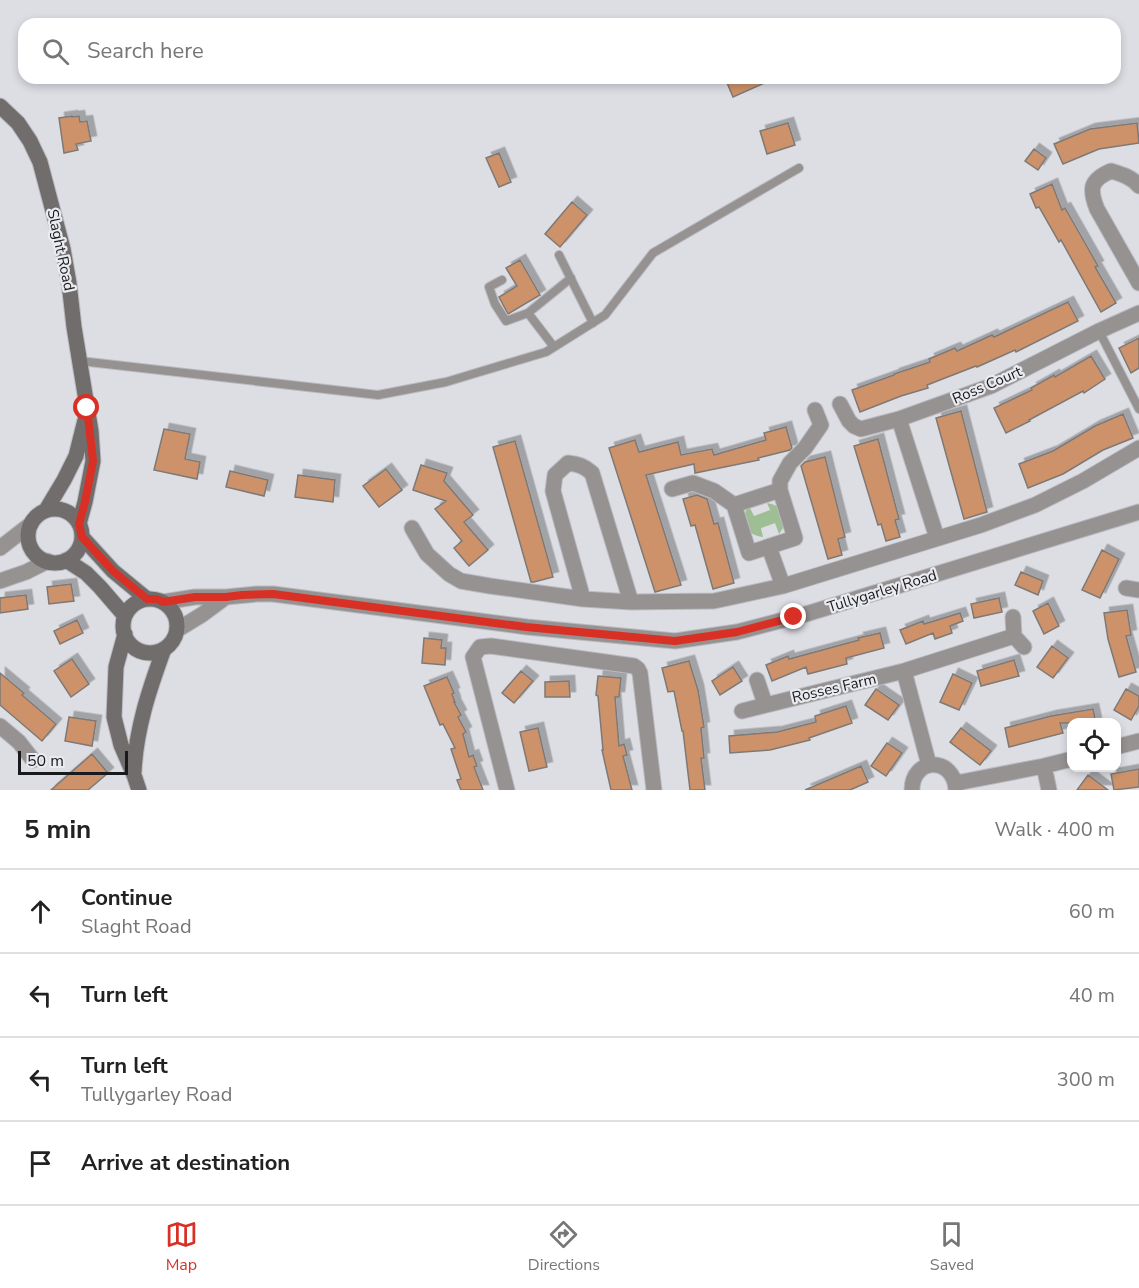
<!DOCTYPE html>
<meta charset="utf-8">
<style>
body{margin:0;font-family:"Nunito Sans",sans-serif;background:#f6f6f6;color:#222}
.controls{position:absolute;right:18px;bottom:18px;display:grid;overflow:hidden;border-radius:12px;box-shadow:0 3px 9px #0003}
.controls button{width:54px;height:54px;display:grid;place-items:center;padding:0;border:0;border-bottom:2px solid #e0e0e0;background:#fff;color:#222;font:30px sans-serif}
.scale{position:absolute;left:18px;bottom:15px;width:110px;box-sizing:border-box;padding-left:6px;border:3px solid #191a1c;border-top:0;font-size:16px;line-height:21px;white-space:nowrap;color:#191a1c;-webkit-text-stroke:4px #eaebf1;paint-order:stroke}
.stop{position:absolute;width:18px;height:18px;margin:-14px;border:4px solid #d93025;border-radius:50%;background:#fff}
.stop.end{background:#d93025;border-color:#fff;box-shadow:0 2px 6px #0008}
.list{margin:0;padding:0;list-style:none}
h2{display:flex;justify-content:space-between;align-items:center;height:78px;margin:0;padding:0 24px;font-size:26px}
h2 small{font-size:20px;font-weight:400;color:#767676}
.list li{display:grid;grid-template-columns:39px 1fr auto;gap:18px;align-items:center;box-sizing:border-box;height:84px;padding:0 24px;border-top:2px solid #e0e0e0}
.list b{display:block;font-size:22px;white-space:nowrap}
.list p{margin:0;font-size:20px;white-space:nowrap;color:#767676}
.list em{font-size:20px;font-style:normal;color:#767676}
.icon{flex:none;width:33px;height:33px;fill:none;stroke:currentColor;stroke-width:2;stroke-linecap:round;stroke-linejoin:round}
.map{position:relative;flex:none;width:1139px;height:790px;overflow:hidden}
.search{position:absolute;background:#fff;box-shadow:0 3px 9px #0003;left:18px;right:18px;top:18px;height:66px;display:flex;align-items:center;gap:15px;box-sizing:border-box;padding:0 21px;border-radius:18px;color:#767676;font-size:22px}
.sheet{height:414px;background:#fff}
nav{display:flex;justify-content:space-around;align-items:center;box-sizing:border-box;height:84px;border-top:2px solid #e0e0e0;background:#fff;font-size:16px;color:#767676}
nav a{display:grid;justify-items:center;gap:3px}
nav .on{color:#d93025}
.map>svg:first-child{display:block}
</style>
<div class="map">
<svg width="1139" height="790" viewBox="0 0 1139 790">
<defs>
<filter id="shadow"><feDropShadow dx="5.5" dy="-5.5" stdDeviation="0" flood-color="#0004"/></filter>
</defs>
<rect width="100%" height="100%" fill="#dddee4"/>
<path fill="#9ebe94" d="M767 503C784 505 791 520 779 534L775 523 761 528 763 537C745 535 738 520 749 506L754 516 770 510Z"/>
<path fill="#cd926a" stroke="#7e7976" stroke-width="1.5" filter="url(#shadow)" d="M725 78H776L733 97Z
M72 116V117L79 116 80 122 87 121 91 141 76 144 78 150 64 153 59 118Z
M788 123 795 145 767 154 760 131Z
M1137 123 1139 143 1099 149 1063 164 1054 144 1090 129Z
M1034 149 1046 158 1038 170 1025 161Z
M499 153 511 182 499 187 486 158Z
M1052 184 1062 210 1065 208 1085 243 1098 266 1095 267 1116 303 1101 312 1061 240 1059 242 1039 207 1036 208 1030 194Z
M572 202 587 215 560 247 545 234Z
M520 260 540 295 508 314 499 297 517 286 506 268Z
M1068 302 1078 321 1016 352 1015 350 977 367 976 366 927 385 928 388 901 396 860 412 852 390 894 375V374L930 362 929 359 955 348 957 351 992 335 994 337Z
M1139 338V368L1131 373 1119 348Z
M1091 356 1105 379 1084 393 1083 391 1029 420 1030 421 1006 433 994 408 1032 390 1031 388 1054 375 1055 377Z
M961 411 987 512 964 519 936 418Z
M1123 414 1133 438 1103 450 1063 474 1028 488 1019 464 1053 451 1095 426Z
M786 427 792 448 790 450 758 458 759 460 695 473 694 464 646 475 681 585 655 592 609 448 635 440 639 452 678 442 681 455 712 449 714 455 766 440 764 433Z
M164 429 190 434 185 459 200 462 197 479 154 470Z
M878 439 899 519 895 520 900 537 886 541 881 524 878 525 854 446Z
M515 441 553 577 534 582H531L493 447Z
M825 457 845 537 838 539 842 555 828 559 801 466 805 462Z
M421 465 447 473 444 481 473 515 464 522 488 550 469 566 454 548 462 541 435 509 446 501 413 490Z
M386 469 402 490 379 507 363 486Z
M230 471 268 480 264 496 226 487Z
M298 475 335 480 333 502 295 497Z
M697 495 707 499 714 524 718 523 734 583 713 589 695 525 691 526 683 499Z
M1102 550 1119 559 1100 598 1082 590Z
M1021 572 1043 581 1038 595 1015 585Z
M71 584 74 601 49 604 47 587Z
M26 595 28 609 0 613V598Z
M999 598 1002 612 974 618 971 604Z
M1048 603 1059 626 1044 634 1033 611Z
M1127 610 1131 635 1126 636 1136 672 1119 677 1108 639 1104 613Z
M960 613 963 621 950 626 952 633 935 639 933 633 906 644 900 630 923 621 924 624Z
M77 620 83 633 60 644 54 631Z
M880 633 884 648 846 658 847 664 808 674 806 667 772 681 766 665 788 656 789 659 859 640 858 638Z
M424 638 442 640 441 648H446L445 665 422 663Z
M1052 646 1068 658 1053 678 1037 667Z
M72 659 89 684 71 697 54 671Z
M1014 660 1019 676 981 686 977 671Z
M689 661 698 690 704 727 701 728 704 758H701L705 790H690L683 731H682L674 691 668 692 662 668Z
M733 667 742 681 720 695 712 681Z
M521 671 533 681 514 703 502 693Z
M0 673 24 693 22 695 56 724 42 741 0 705Z
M953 674 972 683 959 710 940 702Z
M598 676 621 678 619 697H615L619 746 624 744 627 755 623 756 632 790H611L602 750H603L598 696 596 695Z
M447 677 454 693 452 694 455 702H454L461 715 458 717 466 732 463 734 469 757 473 755 477 766 474 767 483 790H461L457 780 461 779 451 749 455 748 443 724 440 725 424 686Z
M569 681 570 697H545V682Z
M876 689 899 705 888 720 865 705Z
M1126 689 1139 696V706L1131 720 1114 710Z
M846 706 852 723 809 738 810 740 770 750 730 753 729 736 777 732 816 722 815 716Z
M1093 709 1096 723H1060L1063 733 1009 747 1005 728 1051 716Z
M69 717 96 721 92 746 65 741Z
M538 728 547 767 529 771 520 732Z
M961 728 991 751 980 765 950 742Z
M887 743 902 753 886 776 871 766Z
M92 754 108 773 88 790H51Z
M861 766 868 782 850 790H805Z
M1139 769V787L1114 790 1111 774Z
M1088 775 1108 790H1077Z"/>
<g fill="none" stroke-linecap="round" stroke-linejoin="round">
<defs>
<path id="service" d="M559 255 593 323
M502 280 489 287 495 304 506 321 528 313 571 278
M528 313 554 347
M1099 331 1139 409
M80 361 378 395 446 382 546 352 554 347 605 315 653 253 799 168"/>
<path id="minor" d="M1139 186C1132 177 1121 174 1111 171 1090 180 1089 189 1097 209L1139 283
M840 404 849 421 854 426 861 429 899 419 991 386 1099 331 1139 313
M899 419 937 538
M672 489 693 483 714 491 734 505
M780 490 734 505 749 553 795 538 780 490V481L790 463 805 448 821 425 815 410
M412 528 427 554 449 574 461 581 490 586 583 599 631 602 714 601 783 586 981 525 1035 505 1083 481 1139 448
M769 547 783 586
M1126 588 1139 590
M583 599 553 491 555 475 568 463C578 464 584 466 592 473L631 602
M1013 617 1014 636 1024 647
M904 671 929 765
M757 680 765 704
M742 711 904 671 1014 636
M0 726 19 742 33 760
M1116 747 1139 741
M1044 766 1049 790
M956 783 1044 766 1072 759
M507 790 473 657 480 647 491 646 634 666 638 669 640 673 654 790
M912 790C912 757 954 756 956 790"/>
<path id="tertiary" d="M0 548 31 524
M0 581 26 572 48 561
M163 602 195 597H226L257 594H273L527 627 675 641 737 632 806 614 1139 512
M177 630 203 614 226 597"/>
<path id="secondary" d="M0 106 18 123 30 141 40 162 63 249 69 283 74 327 91 431 93 461 85 502 79 524
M28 536a27 27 0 1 1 54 0a27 27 0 1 1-54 0Z
M46 510 64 480 76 456 85 420
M82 537 113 571 147 599
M66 560 86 573 100 587 125 616
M123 626a27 27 0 1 1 54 0a27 27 0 1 1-54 0Z
M125 634 116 667 114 717 121 745 134 775 139 790
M134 772C136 729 149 690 164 649"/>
</defs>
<use href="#service" stroke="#babbc0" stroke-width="10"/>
<use href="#minor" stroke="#babbc0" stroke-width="17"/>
<use href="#tertiary" stroke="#babbc0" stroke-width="17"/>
<use href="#secondary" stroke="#babbc0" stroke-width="17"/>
<use href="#service" stroke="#959291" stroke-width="8"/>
<use href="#minor" stroke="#959291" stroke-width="15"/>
<use href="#tertiary" stroke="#959291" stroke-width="15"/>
<use href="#secondary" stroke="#716d6c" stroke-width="15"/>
</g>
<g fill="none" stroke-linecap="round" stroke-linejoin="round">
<path stroke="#d93025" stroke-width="8" d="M87 408 93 461 85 502 79 524 82 537 113 571 147 599H157L163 602 195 597H226L242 595 273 594 526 627 675 641 737 632 794 617"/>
</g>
<g text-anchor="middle" stroke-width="4.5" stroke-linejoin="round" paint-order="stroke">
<g font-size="15" fill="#191a1c" stroke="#eaebf1">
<text transform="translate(61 250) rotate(78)" y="5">Slaght Road</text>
<text transform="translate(987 385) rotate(-23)" y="5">Ross Court</text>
<text transform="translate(882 591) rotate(-17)" y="5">Tullygarley Road</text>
<text transform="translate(834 688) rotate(-13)" y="5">Rosses Farm</text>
</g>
</g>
</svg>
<div class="controls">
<button><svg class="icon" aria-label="locate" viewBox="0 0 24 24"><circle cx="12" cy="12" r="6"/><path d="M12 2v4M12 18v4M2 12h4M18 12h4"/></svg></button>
</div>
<div class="scale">50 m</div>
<div class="stop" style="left:87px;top:408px"></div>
<div class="stop end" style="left:794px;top:617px"></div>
<div class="search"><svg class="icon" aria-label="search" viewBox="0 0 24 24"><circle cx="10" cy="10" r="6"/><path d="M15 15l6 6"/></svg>Search here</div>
</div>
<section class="sheet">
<h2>5 min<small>Walk · 400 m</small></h2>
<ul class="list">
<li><svg class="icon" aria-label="ahead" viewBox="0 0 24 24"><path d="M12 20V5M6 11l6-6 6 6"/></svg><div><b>Continue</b><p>Slaght Road</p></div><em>60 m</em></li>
<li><svg class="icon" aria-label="left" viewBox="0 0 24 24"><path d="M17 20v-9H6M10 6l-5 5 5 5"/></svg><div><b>Turn left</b></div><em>40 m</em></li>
<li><svg class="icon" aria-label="left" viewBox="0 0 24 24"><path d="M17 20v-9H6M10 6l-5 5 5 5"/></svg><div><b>Turn left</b><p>Tullygarley Road</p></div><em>300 m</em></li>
<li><svg class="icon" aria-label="arrive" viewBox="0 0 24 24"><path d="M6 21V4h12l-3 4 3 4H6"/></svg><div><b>Arrive at destination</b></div></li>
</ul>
</section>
<nav>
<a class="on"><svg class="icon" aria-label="map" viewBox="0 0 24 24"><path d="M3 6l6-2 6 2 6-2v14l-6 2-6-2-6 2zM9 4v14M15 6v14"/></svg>Map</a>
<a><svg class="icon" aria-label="directions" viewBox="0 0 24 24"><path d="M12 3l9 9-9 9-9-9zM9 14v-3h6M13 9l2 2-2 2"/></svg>Directions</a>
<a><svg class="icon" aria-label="saved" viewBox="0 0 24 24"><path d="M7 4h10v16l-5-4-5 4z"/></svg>Saved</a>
</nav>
